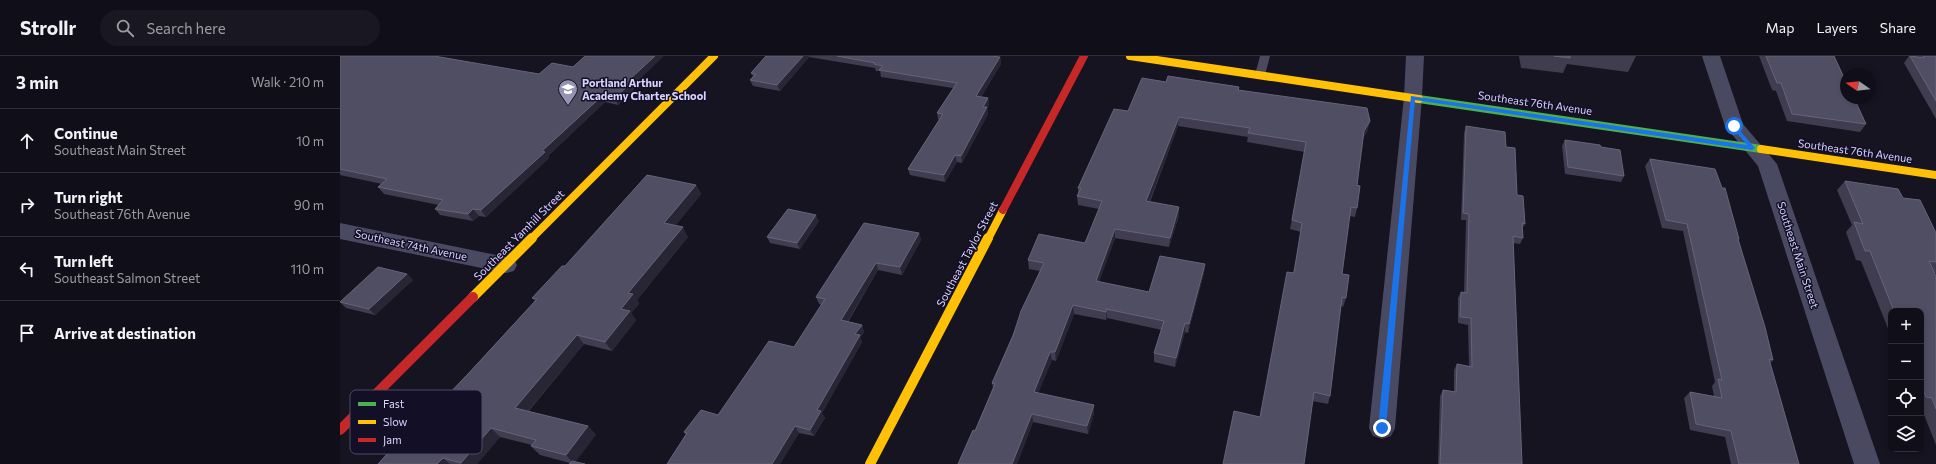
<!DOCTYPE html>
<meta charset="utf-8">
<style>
body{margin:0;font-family:Commissioner,sans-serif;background:#191822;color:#f1f3f6}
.controls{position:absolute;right:12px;bottom:12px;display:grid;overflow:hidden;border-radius:8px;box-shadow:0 2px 6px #0003}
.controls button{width:36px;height:36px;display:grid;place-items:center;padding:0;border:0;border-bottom:1px solid #302f38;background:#100f19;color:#f1f3f6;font:20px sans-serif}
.compass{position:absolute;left:1500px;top:12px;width:36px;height:36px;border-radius:50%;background:#100f19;box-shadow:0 2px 6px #0003;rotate:284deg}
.stop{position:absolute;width:12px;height:12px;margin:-9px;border:3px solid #1a73e8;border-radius:50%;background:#fff}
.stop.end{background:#1a73e8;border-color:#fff;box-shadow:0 1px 4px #0008}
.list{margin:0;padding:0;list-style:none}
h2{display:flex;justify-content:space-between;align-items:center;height:52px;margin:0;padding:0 16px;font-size:17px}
h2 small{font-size:13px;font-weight:400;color:#9c9ca2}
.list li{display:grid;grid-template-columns:26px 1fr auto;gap:12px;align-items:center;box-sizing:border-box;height:64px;padding:0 16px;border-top:1px solid #302f38}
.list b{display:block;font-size:15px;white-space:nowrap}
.list p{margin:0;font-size:13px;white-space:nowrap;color:#9c9ca2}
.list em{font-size:13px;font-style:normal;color:#9c9ca2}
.icon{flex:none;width:22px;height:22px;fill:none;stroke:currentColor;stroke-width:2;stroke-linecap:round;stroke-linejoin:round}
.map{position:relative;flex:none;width:1596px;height:408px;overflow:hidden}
header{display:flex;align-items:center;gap:24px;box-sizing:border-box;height:56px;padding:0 20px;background:#100f19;border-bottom:1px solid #302f38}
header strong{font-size:19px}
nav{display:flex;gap:22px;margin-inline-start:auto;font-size:14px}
.search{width:280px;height:36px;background:#191822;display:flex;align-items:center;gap:10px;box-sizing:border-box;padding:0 14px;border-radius:22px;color:#9c9ca2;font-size:15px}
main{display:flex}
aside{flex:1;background:#100f19}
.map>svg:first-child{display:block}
</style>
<header>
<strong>Strollr</strong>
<div class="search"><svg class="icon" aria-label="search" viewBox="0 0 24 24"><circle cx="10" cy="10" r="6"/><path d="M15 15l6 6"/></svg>Search here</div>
<nav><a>Map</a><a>Layers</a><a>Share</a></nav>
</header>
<main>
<aside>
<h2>3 min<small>Walk · 210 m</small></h2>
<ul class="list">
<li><svg class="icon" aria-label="ahead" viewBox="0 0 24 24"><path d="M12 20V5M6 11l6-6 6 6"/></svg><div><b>Continue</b><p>Southeast Main Street</p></div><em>10 m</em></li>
<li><svg class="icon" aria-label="right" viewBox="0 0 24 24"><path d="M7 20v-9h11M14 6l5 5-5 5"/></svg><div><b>Turn right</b><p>Southeast 76th Avenue</p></div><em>90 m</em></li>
<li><svg class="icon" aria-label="left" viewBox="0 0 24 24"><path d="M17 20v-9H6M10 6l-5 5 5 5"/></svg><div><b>Turn left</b><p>Southeast Salmon Street</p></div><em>110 m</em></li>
<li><svg class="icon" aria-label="arrive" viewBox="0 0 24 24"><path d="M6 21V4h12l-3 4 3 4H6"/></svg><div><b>Arrive at destination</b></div></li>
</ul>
</aside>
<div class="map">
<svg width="1596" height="408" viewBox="0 0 1596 408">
<rect width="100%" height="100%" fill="#161421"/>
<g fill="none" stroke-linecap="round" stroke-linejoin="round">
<path fill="#4a4962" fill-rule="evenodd" d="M920 0H930L925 19 920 22 915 19Z"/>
<path fill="#4a4962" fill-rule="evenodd" d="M1066 0H1084L1082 41 1055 372 1051 380 1042 383 1033 380 1029 372 1064 41Z
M1362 0H1380L1403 68 1437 108 1540 408H1514L1418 110 1385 70Z
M0 167 166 201 174 203 177 209 174 215 166 217 0 183Z"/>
<path stroke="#4caf50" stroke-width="8" d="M1079 43 1421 93"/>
<path stroke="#ffc107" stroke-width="8" d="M790 0 1079 43
M1421 93 1596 119
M191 183 374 0
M648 183 663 154"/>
<path stroke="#ffc107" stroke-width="10" d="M133 241 192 182
M530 408 648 182"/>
<path stroke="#c62828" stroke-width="8" d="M663 154 744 0"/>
<path stroke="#c62828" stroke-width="10" d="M0 374 133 241"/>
</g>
<path fill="#403d50" d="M0 0 296 27 297 30 278 49 265 46 208 100 209 102 146 161 139 160 133 165 100 159 95 153 99 149 44 138 38 131 42 128 0 119Z
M426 0H652L660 1 661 8 641 41 648 42 649 49 647 52 648 58 622 107 617 106 605 126 570 119 568 113 599 64 598 63 597 57 613 32 541 21 540 15H536L535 12 469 1 440 35 413 30 410 24 413 21 411 17Z
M1179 0H1296L1288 16 1227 8 1223 17 1181 12Z
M1419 0H1494L1526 68 1520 76 1447 65 1436 35 1432 34Z
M1569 0H1596V63L1564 7Z
M826 26 899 34 1028 74 1023 82 1017 129V152L1015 161 1009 160 1002 218 1006 242 1003 251 1001 250 990 340 988 348 972 345 920 361 953 217 961 176 950 173 965 96 907 86 908 81 838 70 810 146 839 160 829 191 775 182 759 226 809 236 865 208 864 217 848 277 845 276 835 311 814 306V297L822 274 767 262 766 264 734 258 716 305 712 304 698 337 754 349V357L748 378 693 366 677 408H618L635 375 653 332 652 327 700 215 689 213 688 204 745 187 759 153 738 149 737 140 738 138V132L788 55Z
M1126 70 1166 91 1177 139 1185 168 1182 173 1183 182 1180 188 1173 187 1182 408H1098L1100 340 1103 334 1114 336V314L1117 308 1129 310 1128 269 1118 267V242L1121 236H1124L1126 164H1121L1124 77Z
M1225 84 1261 91 1284 120 1281 126 1225 118 1222 90Z
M1310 103 1382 132 1399 183 1398 184 1433 304 1430 307 1459 408H1391L1385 381 1350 374 1344 342 1350 336 1374 340 1372 330 1375 326 1343 175 1322 172 1305 110Z
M1505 125 1563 142 1596 177V217H1594L1596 220V389L1581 351V255H1551V280L1521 205 1516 204 1506 176 1512 169 1497 134Z
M356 129 361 138 335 170 348 181 297 244 299 248 291 257 296 264 272 295 244 288 188 356 248 370 256 379 230 407 200 399 191 390 192 389 160 381 137 408H38L48 396 46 394 78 370 127 319 195 245 192 242 225 210Z
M479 165 460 193 430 187 427 181Z
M579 177 581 184 562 219 538 214 508 266 522 269 524 276 520 282 522 286 482 357 485 362 474 380 459 377 440 408H327L346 379 344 376 378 359 454 291 482 249 479 248 476 241Z
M67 218 73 224 35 259 6 252 0 246Z"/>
<path fill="#282635" d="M315 0H324L296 27 297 30 278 49 275 42 290 23Z
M463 0H469V1L440 35 437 29Z
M660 1 661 8 637 47 636 40Z
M262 40 265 46 208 100 209 102 146 161 141 154 202 95Z
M648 42 649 49 647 52 648 58 622 107 621 100 643 51Z
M839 61 838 70 806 154V145Z
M1030 65 1028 74 1021 84 1024 75Z
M615 99 617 106 605 126 604 119Z
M356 129 361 138 329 177 324 167Z
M839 151V160L829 191 830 182Z
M133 153 139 160 133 165 128 158Z
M476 159 479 165 460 193 457 187Z
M343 171 348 181 297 244 299 248 291 257 296 264 272 295 265 286 288 237Z
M775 173V182L756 234V225Z
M579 177 581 184 562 219 560 211Z
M536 207 538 214 504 271 501 264Z
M865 208 864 217 848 277 849 268Z
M67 218 73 224 35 259 29 253Z
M733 249 734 258 716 305 715 296Z
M766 253 767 262 766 264Z
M845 267V276L835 311 836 302Z
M522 269 524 276 520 282 522 286 482 357 485 362 474 380 470 374 477 354 515 278Z
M237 279 244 288 183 361 175 352Z
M710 296 712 304 695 345 694 336Z
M754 349V357L748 378 747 370Z
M692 358 693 366 677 408H672Z
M248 370 256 379 234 408 226 399Z
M455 370 459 377 440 408H432Z
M151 372 160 381 137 408H122L121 407Z
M103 402 110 408H97Z"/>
<path fill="#504e63" stroke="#66637b" d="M0 0H94L199 18 212 7 233 11 245 0H315L290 23 294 24 275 42 262 40 202 95 205 96 141 154 133 153 128 158 95 153 103 144 38 131 47 123 0 113Z
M426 0H463L437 29 410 24 416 18 411 17Z
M497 0H652L660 1 636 40 648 42 643 51H647L621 100 615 99 604 119 568 113 603 58 597 57 617 27 539 14 543 10 534 8 535 7Z
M1214 0H1230V2Z
M1426 0H1494L1506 26V42H1514L1526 68 1452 58 1441 27H1437Z
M1570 0 1584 2 1583 0H1596V45Z
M828 20 899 31 898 34 1027 52 1030 65 1024 75 1017 129 1020 130 1017 152 1011 151 1002 218 1009 219 1006 242 1002 241 990 340 974 336 964 408H883L894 355 920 361 947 216 954 217 962 167 952 164 966 86 908 77 910 72 839 61 806 145 839 151 830 182 775 173 756 225 809 236 820 200 865 208 849 268 845 267 836 302 814 297 824 265 766 253V256L733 249 715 296H710L694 336 754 349 747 370 692 358 672 408H618L633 374 635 375 655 328 652 327 673 280 681 255 704 207 688 204 699 178 745 187 762 145 737 140 741 132H738L774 53 788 55 802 22 826 26Z
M1126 70 1165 76 1166 91 1175 92 1177 139 1183 140 1185 168 1182 167 1183 182 1173 180 1182 408H1100L1103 334 1116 336 1117 308 1132 311 1131 262 1120 261 1121 236 1127 237 1129 158 1123 157Z
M1225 84 1260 89 1261 91 1280 94 1284 120 1228 111Z
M1310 103 1375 113 1382 132H1385L1399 183H1398L1425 271 1433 304 1429 303 1459 408H1399L1391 375 1356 368 1350 336 1382 342 1378 323 1382 324 1347 168 1326 164Z
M307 119 356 129 324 167 343 171 288 237 293 238 281 253 290 255 265 286 237 279 175 352 248 370 226 399 191 390 196 384 151 372 121 407 103 402 97 408H38L49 396 46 394 69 368 78 370 127 319 197 243 192 242 222 210H225Z
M1505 125 1558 133 1563 142 1580 144 1596 177V206L1589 205 1596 220V353L1592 342 1586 341 1581 329V255H1554L1530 195H1525L1514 166 1523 168Z
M448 153 476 159 457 187 427 181Z
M524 167 579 177 560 211 536 207 501 264 522 269 515 278 520 279 477 354 481 355 470 374 455 370 432 408H327L347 377 344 376 361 354 378 359 429 285 454 291 485 243 476 241Z
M38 211 67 218 29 253 0 246Z
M232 405 245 408H229Z"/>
<path fill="#1a73e8" d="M1071 40 1407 89 1391 70 1394 68 1415 92 1412 94 1075 44 1046 372 1042 375 1038 372Z"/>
<defs>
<symbol id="school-pin" viewBox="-11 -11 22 30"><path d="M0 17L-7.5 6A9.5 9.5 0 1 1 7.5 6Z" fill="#9591b1" stroke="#130f26"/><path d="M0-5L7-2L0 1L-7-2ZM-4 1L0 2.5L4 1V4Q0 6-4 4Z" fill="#fff"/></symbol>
</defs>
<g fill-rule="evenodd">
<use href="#school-pin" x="217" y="22" width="22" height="30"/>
</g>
<g text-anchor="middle" stroke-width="3" stroke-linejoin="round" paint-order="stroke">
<g font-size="11" font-weight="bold" fill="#d9d4ff" stroke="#130f26" text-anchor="start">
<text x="242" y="31">Portland Arthur<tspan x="242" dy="13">Academy Charter School</tspan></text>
</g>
<g font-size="11" fill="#d9d4ff" stroke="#130f26">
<text transform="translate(1195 47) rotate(8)" y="4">Southeast 76th Avenue</text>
<text transform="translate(1515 95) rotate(8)" y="4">Southeast 76th Avenue</text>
<text transform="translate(179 179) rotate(-45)" y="4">Southeast Yamhill Street</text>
<text transform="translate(71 189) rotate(12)" y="4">Southeast 74th Avenue</text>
<text transform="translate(627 198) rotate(-62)" y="4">Southeast Taylor Street</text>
<text transform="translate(1458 199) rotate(72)" y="4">Southeast Main Street</text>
</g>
</g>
<rect x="10" y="334" width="132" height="64" rx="6" fill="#130f26" stroke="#4e4a67" stroke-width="1"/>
<rect x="18" y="346" width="18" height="4" fill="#4caf50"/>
<rect x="18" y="364" width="18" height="4" fill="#ffc107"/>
<rect x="18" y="382" width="18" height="4" fill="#c62828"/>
<g font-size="11" fill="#d9d4ff">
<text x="43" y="352">Fast</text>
<text x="43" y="370">Slow</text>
<text x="43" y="388">Jam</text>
</g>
</svg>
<div class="controls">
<button>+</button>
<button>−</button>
<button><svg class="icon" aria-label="locate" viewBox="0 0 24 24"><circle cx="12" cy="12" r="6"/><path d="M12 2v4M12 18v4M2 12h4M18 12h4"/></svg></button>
<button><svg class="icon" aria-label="layers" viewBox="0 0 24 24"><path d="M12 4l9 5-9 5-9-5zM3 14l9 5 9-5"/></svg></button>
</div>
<svg class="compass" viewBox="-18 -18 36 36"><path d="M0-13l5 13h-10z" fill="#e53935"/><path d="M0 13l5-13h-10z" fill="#9c9ca2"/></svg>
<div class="stop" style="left:1394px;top:70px"></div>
<div class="stop end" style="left:1042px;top:372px"></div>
</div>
</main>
